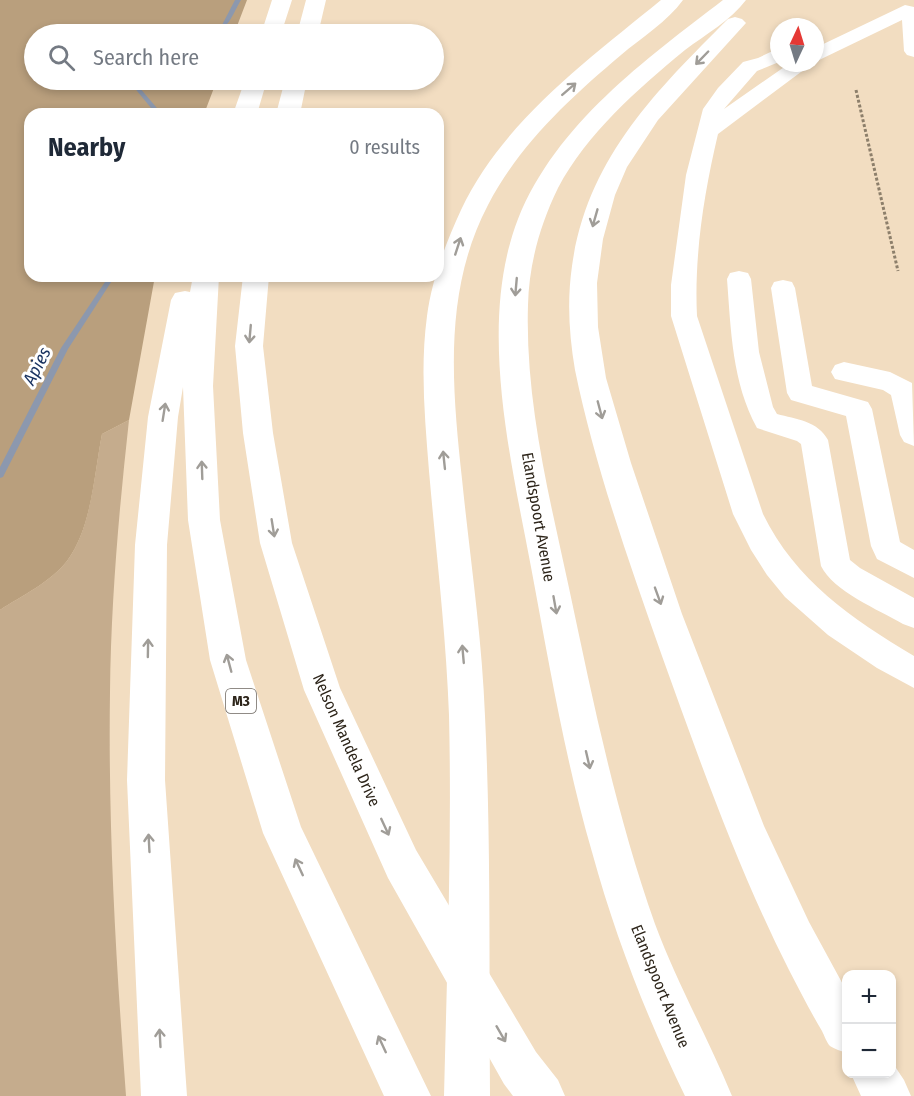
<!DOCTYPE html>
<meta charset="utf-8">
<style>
body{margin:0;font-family:"Fira Sans Condensed",sans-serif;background:#f2f2f3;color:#1f2937}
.controls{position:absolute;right:18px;bottom:18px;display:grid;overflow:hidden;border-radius:12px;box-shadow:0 3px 9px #0003}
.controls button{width:54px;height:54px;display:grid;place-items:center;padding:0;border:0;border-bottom:2px solid #e0e1e3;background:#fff;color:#1f2937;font:30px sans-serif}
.compass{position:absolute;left:770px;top:18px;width:54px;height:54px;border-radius:50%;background:#fff;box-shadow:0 3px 9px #0003;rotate:4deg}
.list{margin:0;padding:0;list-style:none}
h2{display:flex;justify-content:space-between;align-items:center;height:78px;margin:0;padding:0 24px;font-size:26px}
h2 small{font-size:20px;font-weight:400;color:#747a83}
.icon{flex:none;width:33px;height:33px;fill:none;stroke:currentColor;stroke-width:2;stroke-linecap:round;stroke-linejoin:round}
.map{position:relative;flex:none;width:914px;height:1096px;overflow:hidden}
.search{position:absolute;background:#fff;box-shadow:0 3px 9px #0003;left:24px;top:24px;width:420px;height:66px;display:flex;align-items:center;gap:15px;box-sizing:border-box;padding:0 21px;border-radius:33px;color:#747a83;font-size:22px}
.panel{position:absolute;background:#fff;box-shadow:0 3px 9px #0003;left:24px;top:108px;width:420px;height:174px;border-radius:18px}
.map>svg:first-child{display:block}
</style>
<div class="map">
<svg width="914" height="1096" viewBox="0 0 914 1096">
<rect width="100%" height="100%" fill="#f2ddc1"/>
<path fill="#c5ac8d" d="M129 420C119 510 111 601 110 692 108 827 116 961 126 1096H0V610C21 596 51 582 67 561 92 527 94 474 102 434Z"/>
<path fill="#b99f7d" d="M0 0H247L234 34H34V80H217L204 114H30V276H155L129 420 102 434C94 475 92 527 67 561 51 582 21 596 0 610Z"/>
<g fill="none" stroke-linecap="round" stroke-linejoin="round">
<path fill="#8c98ae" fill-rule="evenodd" d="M235 0H241C233 13 227 34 209 34V33L222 25Z
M142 32H157L160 34H140Z
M128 80H133L162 114H156Z
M109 276H115L68 349 3 477 0 478V467L61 348Z"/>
<path stroke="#8d7f6b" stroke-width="3" stroke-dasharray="3 2" stroke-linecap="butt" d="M856 90 898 271"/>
<path fill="#fff" fill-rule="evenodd" d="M905 5 914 7V57L907 55 904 51 902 20 815 62V48Z
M779 48V62L757 71 724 109 790 63H813L718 134C704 193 694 256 697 316L763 514C795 580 852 619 914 656V688L877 668 828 635 785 597 767 575 751 550 733 514 671 316V285L686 175 703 109 718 88 743 62 758 58Z
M739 271 748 273 751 279 759 352 773 407 777 414C796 419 818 421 828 440L850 560 860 568 914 598V628L903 624C879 610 833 591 821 566L801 444 797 441 757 428C732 382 731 331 727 279L730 273Z
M783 280 792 282 795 288 812 386 868 402 872 409 900 542 914 550V578L877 559 871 546 846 416 791 400 787 393 771 288 774 282Z
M844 362 890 372 912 383 914 446 904 442 900 435 891 395 883 390 835 379 831 372 835 365Z"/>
<path fill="#fff" fill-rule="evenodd" d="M661 0H683C668 21 641 38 621 55 570 98 519 145 488 205 443 291 452 386 462 479 470 558 482 637 485 716 491 842 489 969 490 1096H444C447 969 452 842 449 715 446 633 436 552 429 471 425 420 420 368 427 316 432 279 445 245 461 210 502 122 588 60 661 0Z
M723 0H746C731 20 705 35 685 50 638 89 587 133 558 188 540 225 529 264 528 305 525 401 549 495 569 588 593 701 616 814 655 924 677 983 708 1038 732 1096H685C647 1018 615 936 592 852 565 759 549 663 531 567 511 460 477 325 518 219 556 124 645 60 723 0Z
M735 17 742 19 746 23 658 120 627 167 615 195 603 239 597 283 598 327 606 378 631 463 682 614 764 826 809 922 846 990V1053C842 1051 834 1049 830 1046 827 1043 824 1035 822 1031 810 1011 800 991 789 970 738 869 700 762 662 656 629 562 595 467 575 370 569 335 567 301 572 266 587 159 655 92 728 19Z
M892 1062 904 1080 911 1096H861L851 1074H892Z"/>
<path fill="#fff" fill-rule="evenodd" d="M272 0H292L281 34H261Z
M306 0H326L318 34H297Z
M245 80H267L257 114H233Z
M285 80H307L300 114H276Z
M193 276H219L213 386 220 520 246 660 301 827 431 1096H384L263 833 210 660 188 520 183 387 178 417 167 545 165 780 187 1096H141L127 780 135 545 148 417 171 300 175 293 185 291 190 292Z
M243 276H269L263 346 273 433 292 543 340 688 416 850 536 1052 558 1080 565 1096H513L504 1084 388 878 304 690 260 543 243 433 235 346Z"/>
</g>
<defs><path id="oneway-shaft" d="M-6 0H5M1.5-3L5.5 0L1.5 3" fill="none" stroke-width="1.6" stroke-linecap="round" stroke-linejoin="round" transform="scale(1.5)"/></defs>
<g stroke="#a09d98">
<use href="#oneway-shaft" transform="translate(702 58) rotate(134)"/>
<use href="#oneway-shaft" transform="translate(569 89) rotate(-41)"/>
<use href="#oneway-shaft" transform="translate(595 218) rotate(106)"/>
<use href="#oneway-shaft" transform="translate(458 246) rotate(-72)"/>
<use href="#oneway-shaft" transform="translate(516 287) rotate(95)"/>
<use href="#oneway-shaft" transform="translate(250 334) rotate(95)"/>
<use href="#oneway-shaft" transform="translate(600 410) rotate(75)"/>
<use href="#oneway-shaft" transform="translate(164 412) rotate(-81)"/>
<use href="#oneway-shaft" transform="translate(444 460) rotate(-96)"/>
<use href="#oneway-shaft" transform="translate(202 470) rotate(-92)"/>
<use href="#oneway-shaft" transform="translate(273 528) rotate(81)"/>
<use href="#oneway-shaft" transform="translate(658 596) rotate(70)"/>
<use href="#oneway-shaft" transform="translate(555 605) rotate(80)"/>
<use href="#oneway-shaft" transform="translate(148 648) rotate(-89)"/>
<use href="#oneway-shaft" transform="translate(463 654) rotate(-95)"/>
<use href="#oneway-shaft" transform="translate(229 663) rotate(-105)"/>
<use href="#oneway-shaft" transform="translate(588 760) rotate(77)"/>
<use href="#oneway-shaft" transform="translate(385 827) rotate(65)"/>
<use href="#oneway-shaft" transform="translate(149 843) rotate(-93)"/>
<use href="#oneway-shaft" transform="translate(299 867) rotate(-115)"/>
<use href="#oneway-shaft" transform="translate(501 1034) rotate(60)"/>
<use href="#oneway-shaft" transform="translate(160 1038) rotate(-93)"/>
<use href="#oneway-shaft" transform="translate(382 1044) rotate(-115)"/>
</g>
<g text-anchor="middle" stroke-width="6" stroke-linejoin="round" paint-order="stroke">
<rect fill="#fff" stroke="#6c665f" stroke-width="1.5" x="226" y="689" width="30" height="24" rx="4.5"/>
<g font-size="15" font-weight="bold" fill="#2d251a">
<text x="241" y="706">M3</text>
</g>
<g font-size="16" fill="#2d251a" stroke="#fff">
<text transform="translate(539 517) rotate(80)" y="6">Elandspoort Avenue</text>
<text transform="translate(347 740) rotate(66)" y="6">Nelson Mandela Drive</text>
<text transform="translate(661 986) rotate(68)" y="6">Elandspoort Avenue</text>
</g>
<g font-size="18" font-style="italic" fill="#19325f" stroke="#fff">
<text transform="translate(37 366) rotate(-63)" y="6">Apies</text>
</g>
</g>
</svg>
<div class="controls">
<button>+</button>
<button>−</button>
</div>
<svg class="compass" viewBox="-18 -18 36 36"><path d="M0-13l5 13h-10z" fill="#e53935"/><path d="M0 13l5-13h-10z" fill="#747a83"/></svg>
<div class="search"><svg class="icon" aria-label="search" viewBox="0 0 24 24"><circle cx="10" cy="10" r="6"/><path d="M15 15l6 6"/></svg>Search here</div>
<section class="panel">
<h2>Nearby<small>0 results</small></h2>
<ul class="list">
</ul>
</section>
</div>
